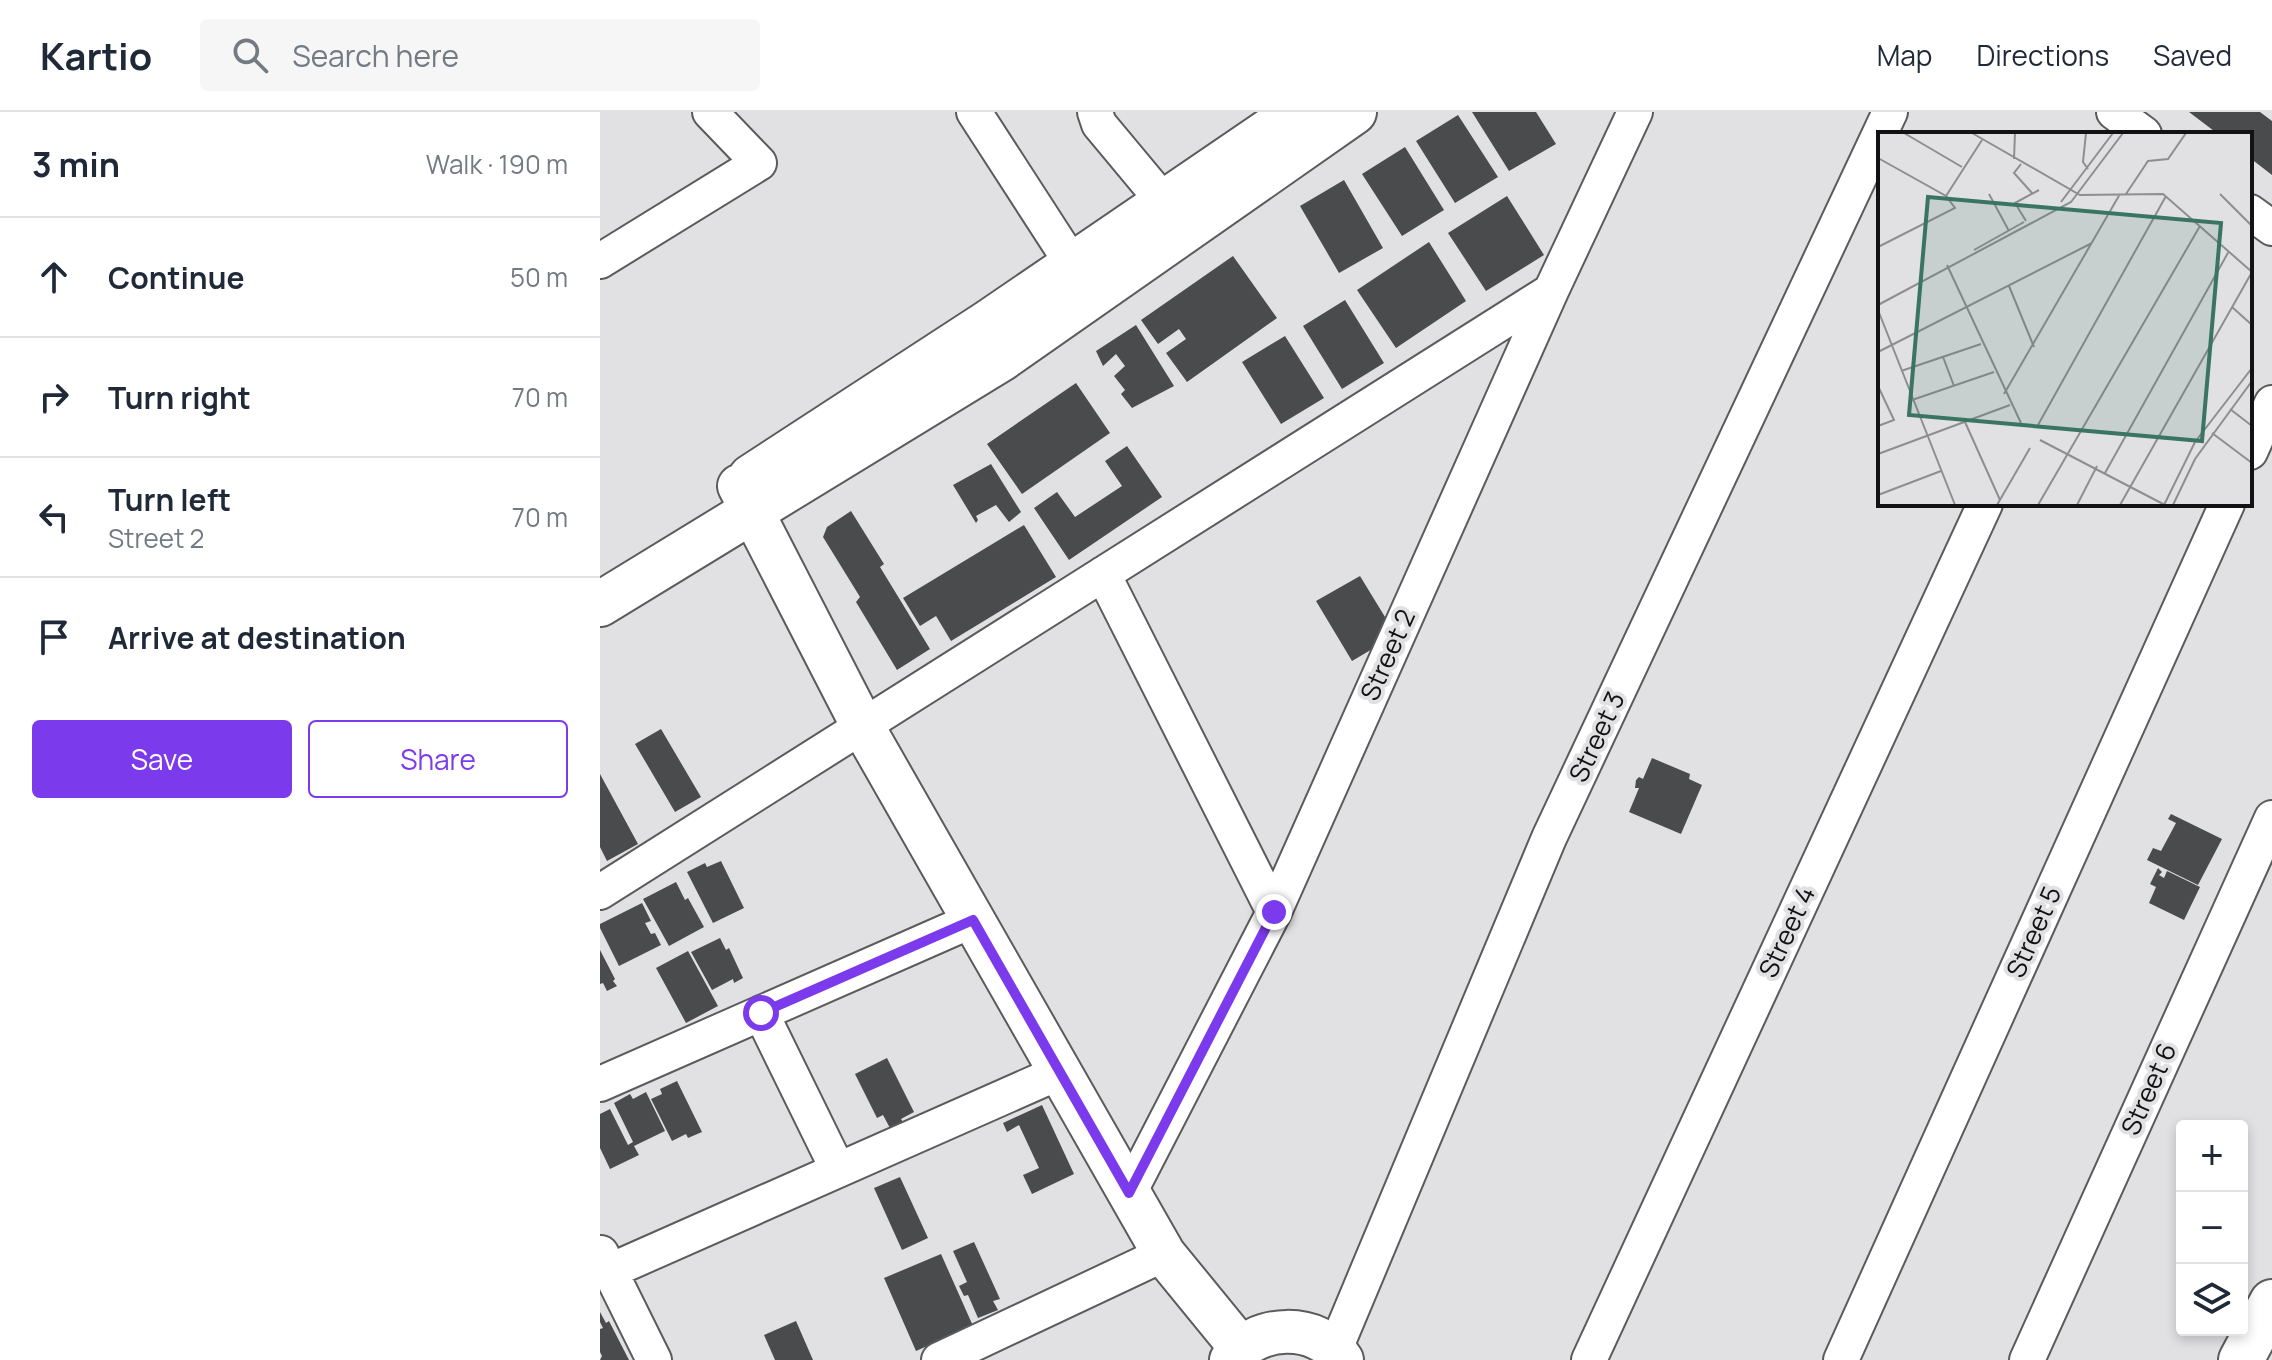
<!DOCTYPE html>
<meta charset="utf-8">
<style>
body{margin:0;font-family:Manrope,sans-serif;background:#f6f6f7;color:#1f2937}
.controls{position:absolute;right:24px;bottom:24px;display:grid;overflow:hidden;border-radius:8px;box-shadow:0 4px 12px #0003}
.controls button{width:72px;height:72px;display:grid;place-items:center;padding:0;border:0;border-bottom:2px solid #e0e1e3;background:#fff;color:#1f2937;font:40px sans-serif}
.stop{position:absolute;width:24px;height:24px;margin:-18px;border:6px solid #7c3aed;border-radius:50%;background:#fff}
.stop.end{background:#7c3aed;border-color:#fff;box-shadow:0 2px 8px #0008}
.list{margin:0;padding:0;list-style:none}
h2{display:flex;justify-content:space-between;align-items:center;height:104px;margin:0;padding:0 32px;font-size:34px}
h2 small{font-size:26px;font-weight:400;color:#747a83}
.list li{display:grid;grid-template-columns:52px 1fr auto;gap:24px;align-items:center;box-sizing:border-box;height:120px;padding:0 32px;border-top:2px solid #e0e1e3}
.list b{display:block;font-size:30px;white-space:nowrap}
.list p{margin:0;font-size:26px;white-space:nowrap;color:#747a83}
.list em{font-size:26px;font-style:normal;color:#747a83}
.actions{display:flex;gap:16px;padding:24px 32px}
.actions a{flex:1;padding:18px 0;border:2px solid #7c3aed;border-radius:8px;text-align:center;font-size:28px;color:#7c3aed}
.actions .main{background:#7c3aed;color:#fff}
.icon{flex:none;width:44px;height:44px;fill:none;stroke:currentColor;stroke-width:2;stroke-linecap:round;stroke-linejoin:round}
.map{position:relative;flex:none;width:1672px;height:1248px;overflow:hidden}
header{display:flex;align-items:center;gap:48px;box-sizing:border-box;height:112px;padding:0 40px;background:#fff;border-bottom:2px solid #e0e1e3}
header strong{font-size:38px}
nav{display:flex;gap:44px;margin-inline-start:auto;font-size:28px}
.search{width:560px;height:72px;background:#f6f6f7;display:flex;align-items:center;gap:20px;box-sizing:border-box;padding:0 28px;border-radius:8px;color:#747a83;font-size:30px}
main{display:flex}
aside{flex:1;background:#fff}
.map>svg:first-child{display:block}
</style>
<header>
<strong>Kartio</strong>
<div class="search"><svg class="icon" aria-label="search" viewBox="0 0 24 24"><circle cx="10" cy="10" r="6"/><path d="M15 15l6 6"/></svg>Search here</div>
<nav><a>Map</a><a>Directions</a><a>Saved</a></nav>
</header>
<main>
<aside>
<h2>3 min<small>Walk · 190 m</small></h2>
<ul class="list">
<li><svg class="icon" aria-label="ahead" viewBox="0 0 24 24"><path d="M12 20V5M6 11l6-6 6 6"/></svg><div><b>Continue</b></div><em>50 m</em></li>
<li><svg class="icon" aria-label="right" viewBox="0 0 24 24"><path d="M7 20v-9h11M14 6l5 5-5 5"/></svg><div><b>Turn right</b></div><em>70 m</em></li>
<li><svg class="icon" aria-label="left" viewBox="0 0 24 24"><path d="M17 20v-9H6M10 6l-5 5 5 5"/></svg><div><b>Turn left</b><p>Street 2</p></div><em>70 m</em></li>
<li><svg class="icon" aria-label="arrive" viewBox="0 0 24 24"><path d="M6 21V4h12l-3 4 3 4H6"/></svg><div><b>Arrive at destination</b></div></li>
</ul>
<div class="actions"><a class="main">Save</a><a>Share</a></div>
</aside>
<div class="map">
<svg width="1672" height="1248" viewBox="0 0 1672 1248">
<rect width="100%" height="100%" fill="#e1e1e3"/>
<path fill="#4a4b4c" d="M872 0H936L956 32 909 59Z
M1589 0H1660L1672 9V63L1650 46V22H1618Z
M858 3 898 65 855 91 816 29Z
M805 35 844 98 802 124 762 62Z
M744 68 783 136 739 161 700 94Z
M907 84 944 143 886 179 848 121Z
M829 130 866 189 796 236 757 178Z
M633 144 677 206 587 270 566 241 586 227 579 217 558 232 541 208Z
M745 188 784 251 742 277 703 214Z
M536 213 574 274 532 296 521 282 525 278 514 264 525 254 516 242 503 254 496 239Z
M685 224 724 286 681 312 642 250Z
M476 271 510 321 422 382 387 332Z
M527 334 562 385 469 448 434 396 457 380 475 405 522 374 505 349Z
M391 352 421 400 409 410 396 393 376 404 378 408 376 411 353 373Z
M251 399 284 452 280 455 330 537 297 558 256 490 260 485 223 425 227 415Z
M424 413 456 465 351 529 336 504 320 514 303 486Z
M760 464 796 523 752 549 716 489Z
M61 617 101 685 75 700 35 632Z
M1052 646 1090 662 1089 667 1102 673 1081 722 1029 700 1039 676H1035L1036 668 1039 665 1043 667Z
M0 662 38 732 7 749 0 735Z
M1571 702 1622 727 1598 773 1547 748 1553 736 1561 739 1576 711 1568 707Z
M121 749 144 796 113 811 87 760 105 751 107 755Z
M1558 756 1562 760 1559 763 1564 766 1567 759 1600 775 1584 808 1549 791 1556 775 1550 772Z
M76 770 85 788 88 786 104 815 69 834 43 787Z
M42 791 51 809 45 811 51 822 55 821 61 833 19 854 0 816V812Z
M120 826 126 838 129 836 143 866 134 871 133 867 112 878 91 840Z
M0 838 15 867 13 869 17 874 7 879 3 871 0 872Z
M88 839 118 894 86 911 56 856Z
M287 946 314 1000 301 1007 304 1012 291 1018 283 1003 277 1006 255 962Z
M77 969 102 1020 88 1026 86 1022 72 1029 51 987 62 982 60 977Z
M46 980 65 1019 34 1034 39 1043 10 1057 0 1036V1002L10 997 28 1033 33 1030 14 991 30 982 33 987Z
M442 993 474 1062 432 1082 423 1063 439 1056 419 1013 407 1020 403 1011Z
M300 1065 328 1126 302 1138 274 1076Z
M374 1130 400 1187 393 1189 398 1198 378 1206 368 1183 364 1184 359 1174 367 1170 353 1139Z
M341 1142 373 1214 316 1239 284 1166Z
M0 1200 6 1211 9 1209 29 1248H0L2 1244 0 1240V1217L3 1216 0 1210Z
M196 1209 213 1248H175L164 1223Z"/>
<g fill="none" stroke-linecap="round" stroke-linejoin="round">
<defs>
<path id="minor" d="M374 0 473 153
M495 0 499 12 564 90
M1514 0 1544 22
M1650 100 1672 116
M0 149 159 51 110 0
M1650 340 1672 291
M503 462 674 800
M0 780 951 179
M161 901 238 1058
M0 972 373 808
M529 1081 674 800 951 179 1035 0
M1 1141 54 1248
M10 1159 460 960
M735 1237 949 726 1290 0
M339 1248 564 1142
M989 1248 1385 392
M1241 1248 1627 392
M1427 1248 1672 706"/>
<path id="tertiary" d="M139 374 263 615 564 1142 640 1235
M631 1248C654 1212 719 1209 742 1248"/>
<path id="secondary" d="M1641 1248 1672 1190"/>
<path id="primary" d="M151 365 389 210 697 0
M0 492 401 247 754 0"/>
</defs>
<use href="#minor" stroke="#5b5b5c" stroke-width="38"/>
<use href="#tertiary" stroke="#5b5b5c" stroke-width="46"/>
<use href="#secondary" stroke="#5b5b5c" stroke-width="48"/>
<use href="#primary" stroke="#5b5b5c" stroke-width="48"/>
<use href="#minor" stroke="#fff" stroke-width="34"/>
<use href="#tertiary" stroke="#fff" stroke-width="42"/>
<use href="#secondary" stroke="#fff" stroke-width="44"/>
<use href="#primary" stroke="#fff" stroke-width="44"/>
</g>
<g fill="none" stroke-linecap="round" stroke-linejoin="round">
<path stroke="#7c3aed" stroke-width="10" d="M161 901 373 808 529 1081 674 800"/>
</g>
<g text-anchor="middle" stroke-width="8" stroke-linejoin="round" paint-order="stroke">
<g font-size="26" fill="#121213" stroke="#e1e1e3">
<text transform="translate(788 543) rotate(-66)" y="9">Street 2</text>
<text transform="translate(997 625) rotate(-65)" y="9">Street 3</text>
<text transform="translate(1187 820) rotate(-65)" y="9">Street 4</text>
<text transform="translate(1434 820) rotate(-66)" y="9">Street 5</text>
<text transform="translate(1549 977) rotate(-66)" y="9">Street 6</text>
</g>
</g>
<g transform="translate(1278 20)">
<rect width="374" height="374" fill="#e1e1e3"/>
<path fill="none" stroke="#8e8e90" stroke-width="2" d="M26 1 84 35M94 1 202 63 285 62 374 140M208 1 205 30 210 37M0 26 68 64 77 76 0 115M136 27 137 1M143 32 136 41 154 61M111 62 131 99M248 62 270 29 290 27 308 1M342 62 374 94M68 64 104 8M183 70 235 1M148 89 137 71 161 58M96 118 146 90M69 133 143 291M131 154 156 215M0 173 193 70 245 1M354 175 374 193M0 178 77 373M0 220 214 111M65 225 76 254M23 239 103 212M0 254 16 288 0 294M126 262 242 62M34 268 116 240M352 277 374 294M87 290 122 368M160 293 288 64M334 301 374 331M162 308 287 373M0 322 132 273M227 341 351 119M0 363 63 339M119 373 152 316M160 373 322 94M199 373 219 334M242 373 374 140M286 373 317 310 374 236M295 373 317 327 374 249"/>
<path fill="#397560" fill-opacity="0.15" stroke="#397560" stroke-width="4" d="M50 65 343 91 324 309 31 283Z"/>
<rect width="374" height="374" fill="none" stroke="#121213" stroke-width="4"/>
</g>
</svg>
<div class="controls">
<button>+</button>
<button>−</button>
<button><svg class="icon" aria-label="layers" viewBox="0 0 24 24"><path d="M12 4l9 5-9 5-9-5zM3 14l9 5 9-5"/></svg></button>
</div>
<div class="stop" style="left:161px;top:901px"></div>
<div class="stop end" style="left:674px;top:800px"></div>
</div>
</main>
